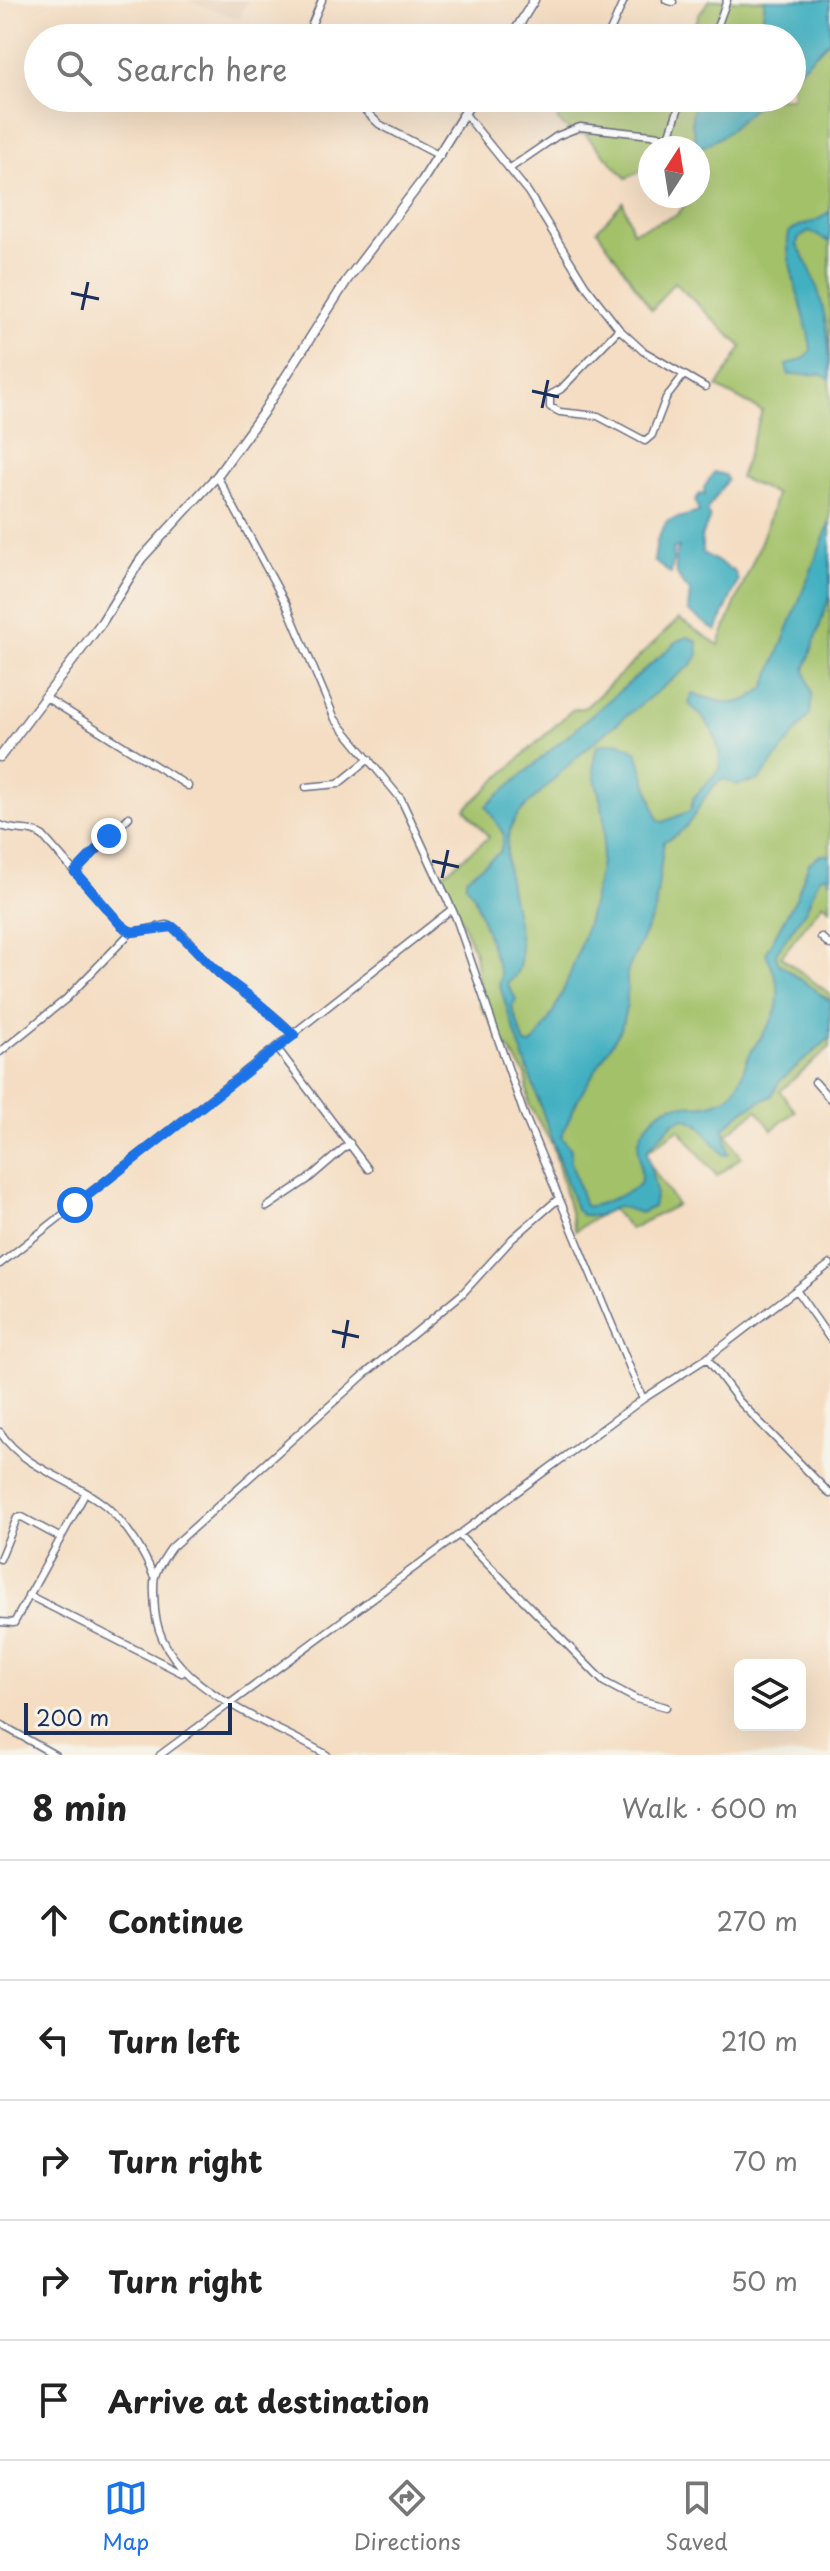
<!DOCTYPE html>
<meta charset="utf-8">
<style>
body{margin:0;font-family:"Playpen Sans",sans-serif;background:#f6f6f6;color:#222}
.controls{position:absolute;right:24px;bottom:24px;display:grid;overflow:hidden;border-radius:12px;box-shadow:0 8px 32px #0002}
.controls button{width:72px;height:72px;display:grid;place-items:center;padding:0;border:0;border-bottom:2px solid #e0e0e0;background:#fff;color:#222;font:40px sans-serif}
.compass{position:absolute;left:638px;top:136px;width:72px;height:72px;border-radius:50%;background:#fff;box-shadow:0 8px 32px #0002;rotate:12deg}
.scale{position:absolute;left:24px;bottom:20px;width:208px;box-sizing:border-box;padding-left:8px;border:4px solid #1b2f5e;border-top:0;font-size:22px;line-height:28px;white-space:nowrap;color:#1b2f5e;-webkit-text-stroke:6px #f7f3e8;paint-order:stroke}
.stop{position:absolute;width:24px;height:24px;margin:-18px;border:6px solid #1a73e8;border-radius:50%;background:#fff}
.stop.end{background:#1a73e8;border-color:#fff;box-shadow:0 2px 8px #0008}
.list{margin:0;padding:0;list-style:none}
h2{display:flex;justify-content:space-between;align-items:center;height:104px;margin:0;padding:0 32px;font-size:34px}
h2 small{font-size:26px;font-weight:400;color:#767676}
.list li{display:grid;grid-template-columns:52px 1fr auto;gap:24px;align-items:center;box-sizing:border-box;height:120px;padding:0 32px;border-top:2px solid #e0e0e0}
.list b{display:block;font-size:30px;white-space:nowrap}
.list em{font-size:26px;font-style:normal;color:#767676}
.icon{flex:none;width:44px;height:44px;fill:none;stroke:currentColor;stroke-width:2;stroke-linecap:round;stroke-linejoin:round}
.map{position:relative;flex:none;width:830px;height:1755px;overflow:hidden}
.search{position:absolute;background:#fff;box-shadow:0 8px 32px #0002;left:24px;right:24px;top:24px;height:88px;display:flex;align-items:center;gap:20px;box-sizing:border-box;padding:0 28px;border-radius:44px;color:#767676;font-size:30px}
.sheet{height:704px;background:#fff}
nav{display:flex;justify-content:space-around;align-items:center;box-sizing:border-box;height:112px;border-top:2px solid #e0e0e0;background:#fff;font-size:22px;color:#767676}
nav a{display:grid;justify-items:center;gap:4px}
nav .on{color:#1a73e8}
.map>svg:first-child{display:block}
</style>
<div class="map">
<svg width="830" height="1755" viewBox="0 0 830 1755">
<rect width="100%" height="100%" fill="#f7f3e8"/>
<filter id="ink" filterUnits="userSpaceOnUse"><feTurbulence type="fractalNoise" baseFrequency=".0125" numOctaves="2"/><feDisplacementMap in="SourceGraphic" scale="16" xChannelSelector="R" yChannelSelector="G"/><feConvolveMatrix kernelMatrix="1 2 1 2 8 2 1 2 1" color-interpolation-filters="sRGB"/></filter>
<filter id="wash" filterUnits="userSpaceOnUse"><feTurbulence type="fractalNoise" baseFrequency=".006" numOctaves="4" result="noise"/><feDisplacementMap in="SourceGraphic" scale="32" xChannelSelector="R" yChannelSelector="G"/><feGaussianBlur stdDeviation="1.8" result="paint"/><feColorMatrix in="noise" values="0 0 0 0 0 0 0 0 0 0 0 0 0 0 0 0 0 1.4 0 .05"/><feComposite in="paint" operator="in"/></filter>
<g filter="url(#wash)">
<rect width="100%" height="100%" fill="#f4ddc2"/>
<path fill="#e7ceb8" d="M186 0H248L239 19Z"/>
<path fill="#a3c169" stroke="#5f7864" stroke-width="2" d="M710 0H830V909L823 903 781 957 830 994V1047L780 1091 795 1111 772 1130 757 1110 727 1134 741 1157 717 1176 679 1129 643 1154 677 1205 630 1229 611 1208 575 1231 553 1146 529 1105 526 1075 481 1007 475 953 442 875 489 837 465 809 572 710 586 707 679 619 719 645C737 593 763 547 776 494L740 478 762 411 717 387 742 347 674 282 652 310 597 230 623 202 633 232 677 215 690 199 687 196H698V148H650V174L641 171 626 178 584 133 575 135 557 120 566 105 609 106 612 98H792V38H691L699 14Z"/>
<path fill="#43b0c1" stroke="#2f7090" stroke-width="2" d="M765 0H830V40L792 77V38H760Z
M701 98H765L723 136 698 149C694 133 685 112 701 98Z
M830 211V242L809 231 798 239 797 245C823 286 830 331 830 379L820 374 789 375 786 365 805 358 811 350C808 316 782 261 789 232 803 221 813 226 830 211Z
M714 472 725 475 727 480 707 510 710 519 701 537 703 553 735 572 738 581 716 631 688 611 690 591C676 580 671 563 679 547L674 548 671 574 654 561 657 540 667 521 699 512 695 500 701 493 705 495 704 488Z
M830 522V595L805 670 812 694 810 714 759 780 737 785 724 779C697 792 699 829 664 841L655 911 627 972V1004L621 1029 578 1099 561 1137 571 1149V1162L585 1206C595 1208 631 1192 640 1184 645 1163 630 1146 646 1126 674 1090 686 1114 717 1102 722 1100 730 1096 733 1092 741 1083 743 1069 748 1058 757 1038 777 1022 778 999 780 981 771 968 766 952L796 898 809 863 820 855H830V882L826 875 819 878 806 910 776 953 778 963 830 1001V1038L779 1082 772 1096 746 1109 724 1128 729 1155H724L698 1124 685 1118 674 1122 647 1150 656 1192 653 1207 641 1213 618 1206 598 1216 582 1215 576 1209 508 1012 499 983 501 975 474 896 466 885V878L500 852 504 835 486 806 679 640 688 637 697 641 698 655 692 664C641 705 588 743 543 790 534 799 520 809 514 821 487 869 546 960 507 983L516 999 512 1007 525 1044 531 1045C568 1006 606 877 604 822 603 794 586 772 598 745L619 742 637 752 658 820 663 822 690 811 694 797 720 769C721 740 711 723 689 704L692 694C723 701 737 713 765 687Z"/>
</g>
<g filter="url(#ink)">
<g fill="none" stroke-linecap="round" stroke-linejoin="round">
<defs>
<path id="minor" d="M666 0 673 2
M609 34 624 0
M306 38 322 0
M713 38 727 0
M352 98 379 124 440 156
M465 114 528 192 585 285 619 329 643 351 705 387
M509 169 557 136 580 127 669 137 682 98
M619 329 561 389 550 395V407L560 412 598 416 645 441 652 435 666 398 683 376
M217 476 287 606 335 719 401 799 456 918 524 1114 643 1399
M45 697 188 786
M306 787 338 784 369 759
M0 825C15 833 29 826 43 836L126 930 136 932 167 925C183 930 192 946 203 958 230 988 267 1005 294 1035
M75 872 129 817
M821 937 830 945
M277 1048 368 1169
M0 1052 66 999 131 932
M815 1082 830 1099
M267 1207 307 1180 350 1143
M0 1264 452 909
M796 1290 830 1339
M707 1358 739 1401 830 1494
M0 1432C26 1471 73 1478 107 1507 126 1524 144 1552 153 1575
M459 1535 604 1682 636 1699 666 1707
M0 1559 17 1518 22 1517 61 1538
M28 1595 182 1673
M0 1622 14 1623 85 1494
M0 1724 55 1755
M160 1755 643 1399 707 1358 830 1264
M327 1755C268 1720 161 1688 155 1610 153 1576 151 1577 171 1548L365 1374 462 1294 512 1239 557 1200"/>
<path id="tertiary" d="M511 38 534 0
M0 757 102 622 141 559 217 476 262 414 347 280 422 181 474 98"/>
</defs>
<use href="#minor" stroke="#676c81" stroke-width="9"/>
<use href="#tertiary" stroke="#676c81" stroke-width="11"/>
<use href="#minor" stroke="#fff" stroke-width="6"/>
<use href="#tertiary" stroke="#fff" stroke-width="8"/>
</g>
</g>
<g fill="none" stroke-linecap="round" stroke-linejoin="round" filter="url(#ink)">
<path stroke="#1a73e8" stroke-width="10" d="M75 1205 294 1035 257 1002 221 975 173 927 131 932 120 924 75 872 109 836"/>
</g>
<path fill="none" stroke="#1b2f5e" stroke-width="3" d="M71 293 99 299M82 310 88 282M532 391 559 397M542 408 548 380M432 861 459 867M442 878 448 850M332 1331 359 1337M343 1348 348 1320"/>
</svg>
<div class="controls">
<button><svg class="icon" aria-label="layers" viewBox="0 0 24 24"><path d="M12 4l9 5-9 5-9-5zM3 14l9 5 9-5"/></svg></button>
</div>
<svg class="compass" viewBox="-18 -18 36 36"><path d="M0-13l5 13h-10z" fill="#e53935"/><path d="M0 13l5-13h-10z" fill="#767676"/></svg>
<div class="scale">200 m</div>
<div class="stop" style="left:75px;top:1205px"></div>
<div class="stop end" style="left:109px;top:836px"></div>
<div class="search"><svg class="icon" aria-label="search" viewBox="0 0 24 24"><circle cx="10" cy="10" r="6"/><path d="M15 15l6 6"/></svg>Search here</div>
</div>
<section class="sheet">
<h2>8 min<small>Walk · 600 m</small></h2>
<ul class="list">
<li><svg class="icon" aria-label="ahead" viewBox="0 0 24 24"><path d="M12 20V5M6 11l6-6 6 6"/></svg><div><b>Continue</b></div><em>270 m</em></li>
<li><svg class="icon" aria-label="left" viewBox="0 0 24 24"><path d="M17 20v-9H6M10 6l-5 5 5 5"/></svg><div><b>Turn left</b></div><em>210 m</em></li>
<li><svg class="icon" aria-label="right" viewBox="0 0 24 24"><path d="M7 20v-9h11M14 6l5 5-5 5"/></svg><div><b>Turn right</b></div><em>70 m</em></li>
<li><svg class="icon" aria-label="right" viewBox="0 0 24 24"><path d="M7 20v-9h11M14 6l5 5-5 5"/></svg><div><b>Turn right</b></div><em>50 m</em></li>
<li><svg class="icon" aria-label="arrive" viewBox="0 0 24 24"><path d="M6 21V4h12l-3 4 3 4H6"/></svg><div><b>Arrive at destination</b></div></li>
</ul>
</section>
<nav>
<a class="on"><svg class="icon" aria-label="map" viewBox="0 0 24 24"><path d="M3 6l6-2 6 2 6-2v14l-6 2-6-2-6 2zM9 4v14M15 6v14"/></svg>Map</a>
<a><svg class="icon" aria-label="directions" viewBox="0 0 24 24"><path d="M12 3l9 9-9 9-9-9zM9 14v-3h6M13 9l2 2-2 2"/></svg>Directions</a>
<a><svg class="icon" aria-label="saved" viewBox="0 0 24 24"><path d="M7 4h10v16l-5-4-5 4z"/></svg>Saved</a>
</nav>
